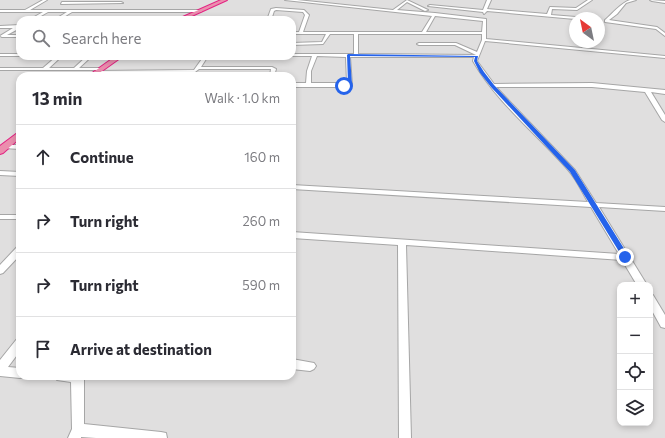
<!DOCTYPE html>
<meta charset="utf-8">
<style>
body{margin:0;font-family:Commissioner,sans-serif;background:#f2f2f3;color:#2b2b33}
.controls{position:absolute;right:12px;bottom:12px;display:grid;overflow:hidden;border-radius:8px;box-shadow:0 2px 6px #0003}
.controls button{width:36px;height:36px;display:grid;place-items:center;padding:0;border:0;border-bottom:1px solid #e1e1e2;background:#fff;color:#2b2b33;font:20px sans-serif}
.compass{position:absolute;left:569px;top:12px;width:36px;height:36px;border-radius:50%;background:#fff;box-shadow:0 2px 6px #0003;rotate:327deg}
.stop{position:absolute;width:12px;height:12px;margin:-9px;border:3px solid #2563eb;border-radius:50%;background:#fff}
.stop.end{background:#2563eb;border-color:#fff;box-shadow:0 1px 4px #0008}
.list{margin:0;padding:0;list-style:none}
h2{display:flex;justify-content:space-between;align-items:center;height:52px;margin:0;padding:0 16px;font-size:17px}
h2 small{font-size:13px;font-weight:400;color:#7c7c81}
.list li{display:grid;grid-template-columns:26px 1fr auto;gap:12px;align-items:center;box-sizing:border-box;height:64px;padding:0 16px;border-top:1px solid #e1e1e2}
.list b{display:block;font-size:15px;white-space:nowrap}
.list em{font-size:13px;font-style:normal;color:#7c7c81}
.icon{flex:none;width:22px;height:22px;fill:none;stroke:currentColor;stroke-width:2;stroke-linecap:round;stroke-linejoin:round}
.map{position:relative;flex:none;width:665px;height:438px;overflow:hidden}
.search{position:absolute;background:#fff;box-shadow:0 2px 6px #0003;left:16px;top:16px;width:280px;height:44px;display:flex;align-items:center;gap:10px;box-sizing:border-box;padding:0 14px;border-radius:12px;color:#7c7c81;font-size:15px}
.panel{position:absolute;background:#fff;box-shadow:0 2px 6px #0003;left:16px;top:72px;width:280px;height:308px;border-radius:12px}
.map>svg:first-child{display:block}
</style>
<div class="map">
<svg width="665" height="438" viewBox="0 0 665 438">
<rect width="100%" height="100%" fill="#f2ede8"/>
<path fill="#e0dfdf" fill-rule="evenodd" d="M0 0H665V438H0ZM575 18H599V42H575ZM20 20H292V56H20ZM20 76H292V376H20ZM620 285H650V423H620Z"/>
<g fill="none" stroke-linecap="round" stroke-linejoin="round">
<defs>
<path id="minor" d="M43 0H47L30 10H200L202 11 200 12H72L59 20H54L67 12H48L34 20H29L43 12H0V10H25Z
M285 0H297L393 10 407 0 428 10 425 11 407 2 397 10 435 13 486 19V39L665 56V58L485 41 477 61 494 84 592 83 665 90V94L651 92 665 115V122L662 120 645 92 592 87H496L575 170 596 203 665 207V211L599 207 647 285H637L622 260 406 245 411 438H399L398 245 292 238V232L619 254 591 207 292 189V185L588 202C582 192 577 180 569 171 537 134 497 103 473 61L474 57H350L352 85 348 87H292V83H306L307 71 312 56H291H292V54H354V34H330L323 44 292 45V43L322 42 326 34H292V32H299L305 15 303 12 276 10 274 11 271 20H267L271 9 276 8 304 10 309 15 303 32H422L432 16ZM435 16 483 21 482 32H426ZM358 34H482V40L477 52 456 43H419L417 44 419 45H455L476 55 358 54ZM317 56 346 57 347 83H311V71Z
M487 0H491L487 9 547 14 550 7 576 8 588 0H592L577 10 552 9 551 15 576 17 575 19 487 11 484 14 483 12 428 6 430 5 483 10Z
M630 0H636L626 3 617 14 609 20 657 27 665 33V36L656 29 605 22V20C612 14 622 2 630 0Z
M650 0 665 1V3L652 1Z
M62 2H121L123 3 61 4Z
M20 25V28L7 35H20V37H2L0 36 13 28H0V26Z
M0 54H20V56H21H0Z
M57 56H62L49 68H74L87 56H92L79 68H99L101 69 99 70H0V68H43Z
M204 56H208L201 67H272L276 69 274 76H270L271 69H199L195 72 96 73 94 72 96 71 194 70Z
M5 145H20V149L3 148 2 147Z
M0 171 20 172V176L0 175Z
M0 215H20V219H0Z
M20 246V255L3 273 0 274V265L17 247Z
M650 294 653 295 665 315V328L661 327 650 307Z
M20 338V351L8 367 20 368V376L24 377 20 378 0 376V360L16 340Z
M292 359 314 363 316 366 314 369 310 371 292 369Z
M55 376H84V424L161 432 166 433 167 438H96L81 437V438H68L72 429 71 382 57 380Z"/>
<path id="highway" d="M221 0H227L183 20H176Z
M116 56H123L95 76H88Z
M20 131V138L3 153 0 154V146Z"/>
</defs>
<use href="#minor" stroke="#a6a6a6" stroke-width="2"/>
<use href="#highway" stroke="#e32383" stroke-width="2"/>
<use href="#minor" fill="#fff" fill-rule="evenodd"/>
<use href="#highway" fill="#eb8eae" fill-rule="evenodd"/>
</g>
<path fill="#2563eb" d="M348 54 478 56 477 61 484 72 494 85 575 170 628 255V258H623L570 172 491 87 480 73 474 61 475 57 350 56 352 84 344 87 343 85 348 83 347 55Z"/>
</svg>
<div class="controls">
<button>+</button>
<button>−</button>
<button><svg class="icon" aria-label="locate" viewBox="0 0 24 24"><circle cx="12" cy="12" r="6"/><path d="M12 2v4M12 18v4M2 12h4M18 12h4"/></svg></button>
<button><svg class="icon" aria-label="layers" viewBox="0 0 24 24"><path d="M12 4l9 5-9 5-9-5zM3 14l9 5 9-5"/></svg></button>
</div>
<svg class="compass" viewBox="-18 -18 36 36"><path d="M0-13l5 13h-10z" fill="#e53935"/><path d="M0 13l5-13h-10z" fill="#7c7c81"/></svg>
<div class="stop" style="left:344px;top:86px"></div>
<div class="stop end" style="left:625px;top:257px"></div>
<div class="search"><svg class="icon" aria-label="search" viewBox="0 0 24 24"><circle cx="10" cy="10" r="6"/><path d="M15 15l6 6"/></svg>Search here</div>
<section class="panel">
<h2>13 min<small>Walk · 1.0 km</small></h2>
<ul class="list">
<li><svg class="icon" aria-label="ahead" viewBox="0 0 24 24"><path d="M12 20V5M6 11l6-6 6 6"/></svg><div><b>Continue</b></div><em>160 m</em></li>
<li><svg class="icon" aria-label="right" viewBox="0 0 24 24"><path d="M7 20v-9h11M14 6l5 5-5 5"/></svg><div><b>Turn right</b></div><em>260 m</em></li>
<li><svg class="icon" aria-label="right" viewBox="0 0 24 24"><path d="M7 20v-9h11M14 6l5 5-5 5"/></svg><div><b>Turn right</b></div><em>590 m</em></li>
<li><svg class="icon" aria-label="arrive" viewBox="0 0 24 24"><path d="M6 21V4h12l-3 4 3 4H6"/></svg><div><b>Arrive at destination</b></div></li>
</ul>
</section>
</div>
